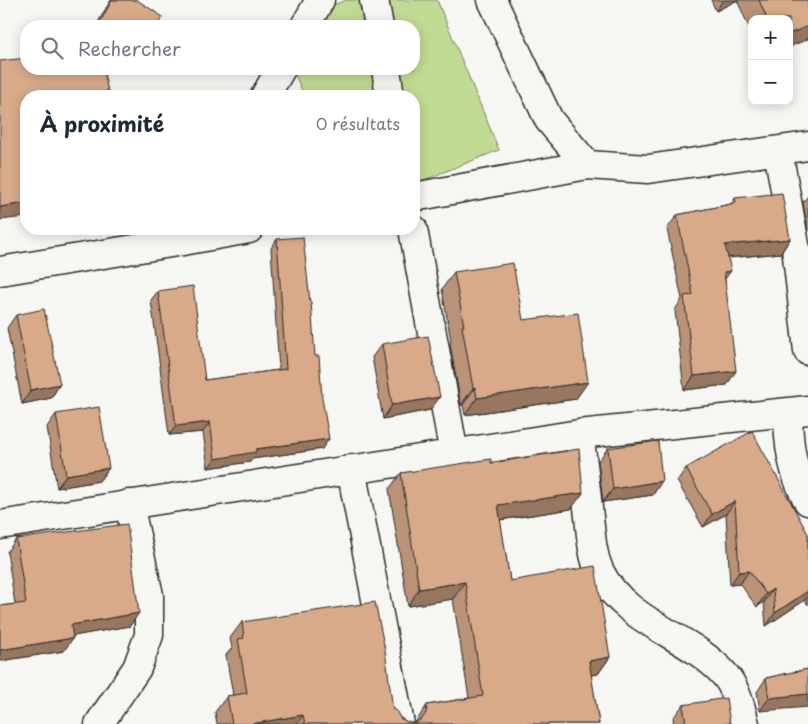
<!DOCTYPE html>
<html lang="fr">
<meta charset="utf-8">
<style>
body{margin:0;font-family:"Playpen Sans",sans-serif;background:#f6f6f7;color:#1f2937}
.controls{position:absolute;right:15px;top:15px;display:grid;overflow:hidden;border-radius:10px;box-shadow:0 2px 12px #0003}
.controls button{width:45px;height:45px;display:grid;place-items:center;padding:0;border:0;border-bottom:1px solid #e0e1e3;background:#fff;color:#1f2937;font:25px sans-serif}
.list{margin:0;padding:0;list-style:none}
h2{display:flex;justify-content:space-between;align-items:center;height:65px;margin:0;padding:0 20px;font-size:21px}
h2 small{font-size:16px;font-weight:400;color:#747a83}
.icon{flex:none;width:28px;height:28px;fill:none;stroke:currentColor;stroke-width:2;stroke-linecap:round;stroke-linejoin:round}
.map{position:relative;flex:none;width:808px;height:724px;overflow:hidden}
.search{position:absolute;background:#fff;box-shadow:0 2px 12px #0003;left:20px;top:20px;width:400px;height:55px;display:flex;align-items:center;gap:12px;box-sizing:border-box;padding:0 18px;border-radius:20px;color:#747a83;font-size:19px}
.panel{position:absolute;background:#fff;box-shadow:0 2px 12px #0003;left:20px;top:90px;width:400px;height:145px;border-radius:20px}
.map>svg:first-child{display:block}
</style>
<div class="map">
<svg width="808" height="724" viewBox="0 0 808 724">
<rect width="100%" height="100%" fill="#f6f6f2"/>
<filter id="ink" filterUnits="userSpaceOnUse"><feTurbulence type="fractalNoise" baseFrequency=".02" numOctaves="2"/><feDisplacementMap in="SourceGraphic" scale="10" xChannelSelector="R" yChannelSelector="G"/><feConvolveMatrix kernelMatrix="1 2 1 2 8 2 1 2 1" color-interpolation-filters="sRGB"/></filter>
<g filter="url(#ink)">
<path fill="#c0db93" stroke="#76835f" d="M346 0H437L499 150 414 184V96H304L293 69H414V26H281Z"/>
<g fill="none" stroke-linecap="round" stroke-linejoin="round">
<defs>
<path id="minor" d="M374 0 379 26
M305 26 320 0
M386 69 390 96
M265 96 281 69
M778 151 797 256 808 351
M414 197 587 165
M413 229 454 454
M0 271 183 241 249 229
M788 412C788 444 792 472 808 501
M579 434C583 461 586 489 589 517 591 535 592 555 600 572 626 624 689 634 725 675 736 688 741 708 745 724
M351 469 400 724
M0 525 579 434 808 410
M99 724 137 668 149 635V595L129 504"/>
<path id="major" d="M492 0 549 120 587 165 648 169 808 146"/>
</defs>
<use href="#minor" stroke="#2b2b2b" stroke-width="31"/>
<use href="#major" stroke="#2b2b2b" stroke-width="31"/>
<use href="#minor" stroke="#f6f6f2" stroke-width="28"/>
<use href="#major" stroke="#f6f6f2" stroke-width="28"/>
</g>
<path fill="#ba9277" stroke="#2b2b2b" d="M111 0H137L156 26H96L106 8Z
M711 0H808L789 19H752V34L737 0 716 11Z
M808 196V233L803 202Z
M735 198 790 239 781 253 728 258 725 279 727 385 684 390 675 310 682 299 667 229 677 215 731 204Z
M277 239 315 356 322 449 252 459 250 462 208 468 203 432 169 435 151 300 158 291 205 380 279 370 271 248Z
M454 272 523 320 576 399 465 415 463 405H461L450 344 451 341 442 289Z
M16 315 60 384 51 398 22 404 7 328Z
M382 344 430 410 383 419 372 357Z
M56 414 109 468 99 481 57 488 47 427Z
M608 448 653 495 603 502 598 461Z
M491 463 571 509 500 520 510 581 610 657 598 674 591 675 599 724H217L215 712 227 696 233 695 226 655 232 648 230 638 242 622 393 710 400 718 407 722 415 723 427 705 469 698 453 599 408 606 389 489 401 473Z
M686 468 808 534V605L805 600 766 626 764 602 757 607 740 584 730 585 726 514 703 527 677 481Z
M16 539 130 626 72 636 64 651 0 661V606L15 604 7 552Z
M808 669 760 711 757 692 766 678Z
M683 705 730 724H674L673 718Z"/>
<path fill="#977761" stroke="#2b2b2b" d="M723 0H738L716 11Z
M808 26V39L789 47V34Z
M108 91 105 96H90L91 95Z
M26 203V217L0 220V207Z
M790 239 781 253 716 259 725 245Z
M731 271 721 284 724 272Z
M736 371 727 385 684 390 694 376Z
M588 382 576 399 465 415 477 398Z
M60 384 51 398 22 404 31 390Z
M475 387 463 405H461L473 388Z
M440 397 430 410 383 419 392 405Z
M210 422 203 432 169 435 176 426Z
M329 439 322 449 252 459 250 462 208 468 215 459 256 449Z
M109 468 99 481 57 488 66 475Z
M662 481 653 495 603 502 613 489Z
M583 493 571 509 486 522 498 505Z
M735 501 726 514 703 527 712 514Z
M749 571 740 584 730 585 739 572Z
M465 582 453 599 408 606 419 589Z
M773 589 764 602 757 607 766 594Z
M808 591V595L805 600 766 626 775 613Z
M139 613 130 626 62 638 71 625Z
M73 638 64 651 0 661V650Z
M610 657 598 674 577 677 589 661Z
M808 694V707L760 711 769 698Z
M303 715 297 724H251Z"/>
<path fill="#d8aa8a" stroke="#2b2b2b" d="M112 0H137L163 17 156 26H98Z
M759 0H808V26L789 34V19H767Z
M26 58V69H103L108 91 91 95V96H26V203L0 207V61Z
M782 193 790 239 725 245 731 271 724 272 736 371 694 376 684 296 693 295 677 215 736 203 735 198Z
M303 237 310 302H311L315 356H319L322 398 329 439 256 449V452L215 459 210 422 176 426 158 291 193 286 205 380 286 369 277 239Z
M513 263 523 320 578 313 588 382 477 398 475 387 473 388 462 326H464L454 272Z
M44 309 60 384 31 390 16 315Z
M428 336 440 397 392 405 382 344Z
M99 407 109 468 66 475 56 414Z
M752 431 808 534V591L775 613 773 589 766 594 749 571 739 572 735 501 712 514 686 468Z
M658 441 662 481 613 489 608 448Z
M579 449 583 493 498 505 510 581 595 566 610 657 589 661 599 724H305L303 715 251 724H232L227 696 247 693 238 639 244 638 242 622 375 602 385 650 393 710H396L400 718 407 722 415 723 422 719 426 713 427 705 483 696 465 582 419 589 401 473 491 459V463Z
M127 524 139 613 71 625 73 638 0 650V606L26 603 16 539Z
M808 669V694L769 698 766 678Z
M726 698 730 724H686L683 705Z"/>
</g>
</svg>
<div class="controls">
<button>+</button>
<button>−</button>
</div>
<div class="search"><svg class="icon" aria-label="search" viewBox="0 0 24 24"><circle cx="10" cy="10" r="6"/><path d="M15 15l6 6"/></svg>Rechercher</div>
<section class="panel">
<h2>À proximité<small>0 résultats</small></h2>
<ul class="list">
</ul>
</section>
</div>
